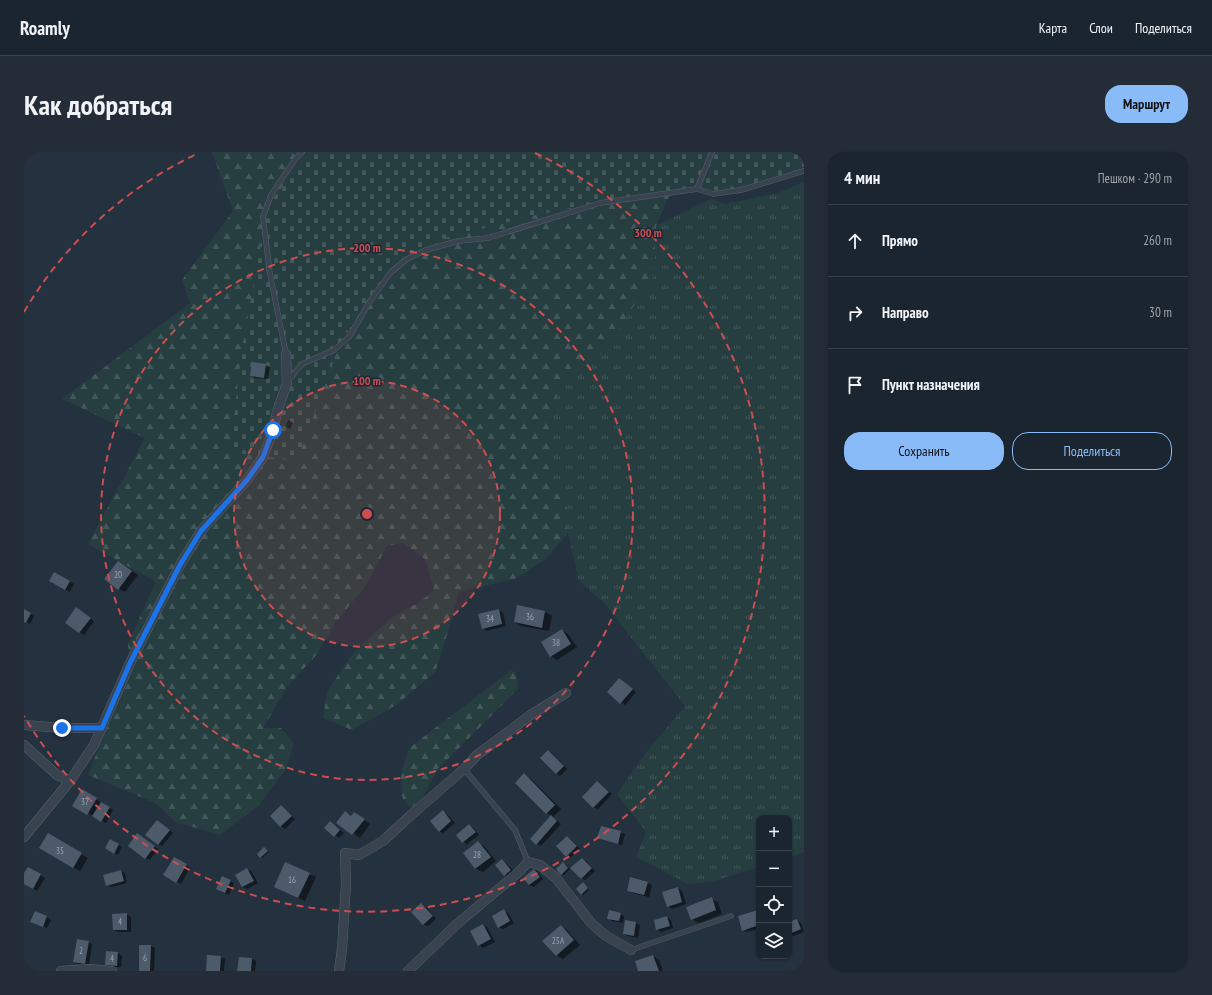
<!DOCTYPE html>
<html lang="ru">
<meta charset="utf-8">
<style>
body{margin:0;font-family:"PT Sans Narrow",sans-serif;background:#242d37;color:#f1f3f6}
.controls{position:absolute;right:12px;bottom:12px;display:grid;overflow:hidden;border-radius:8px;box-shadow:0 1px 3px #0004}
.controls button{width:36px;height:36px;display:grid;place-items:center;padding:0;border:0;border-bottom:1px solid #39424b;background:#1b252f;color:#f1f3f6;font:20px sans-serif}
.stop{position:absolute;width:12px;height:12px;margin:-9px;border:3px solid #1a73e8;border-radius:50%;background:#fff}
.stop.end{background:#1a73e8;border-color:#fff;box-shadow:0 1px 4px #0008}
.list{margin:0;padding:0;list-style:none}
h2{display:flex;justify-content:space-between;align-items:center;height:52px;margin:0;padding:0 16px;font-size:17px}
h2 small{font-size:13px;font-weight:400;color:#a0a5aa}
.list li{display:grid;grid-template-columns:26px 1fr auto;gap:12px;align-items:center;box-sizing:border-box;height:72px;padding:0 16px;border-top:1px solid #39424b}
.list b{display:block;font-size:15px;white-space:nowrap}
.list em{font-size:13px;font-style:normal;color:#a0a5aa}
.actions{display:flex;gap:8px;padding:12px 16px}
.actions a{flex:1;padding:9px 0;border:1px solid #8abbf9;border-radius:16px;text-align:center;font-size:14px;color:#8abbf9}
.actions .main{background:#8abbf9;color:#111}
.icon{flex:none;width:22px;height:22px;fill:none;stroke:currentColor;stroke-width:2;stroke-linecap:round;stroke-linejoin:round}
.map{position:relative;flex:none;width:780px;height:819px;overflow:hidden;border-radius:16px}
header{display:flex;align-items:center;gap:24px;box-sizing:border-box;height:56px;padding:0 20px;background:#1b252f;border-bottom:1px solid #39424b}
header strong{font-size:19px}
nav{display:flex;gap:22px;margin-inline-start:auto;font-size:14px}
.intro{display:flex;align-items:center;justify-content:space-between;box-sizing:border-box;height:96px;padding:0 24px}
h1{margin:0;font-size:28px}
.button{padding:10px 18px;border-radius:16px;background:#8abbf9;color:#111;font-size:14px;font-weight:700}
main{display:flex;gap:24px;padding:0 24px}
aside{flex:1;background:#1b252f;border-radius:16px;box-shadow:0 1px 3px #0004}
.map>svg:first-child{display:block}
</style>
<header>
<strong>Roamly</strong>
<nav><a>Карта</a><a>Слои</a><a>Поделиться</a></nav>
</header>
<div class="intro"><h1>Как добраться</h1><a class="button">Маршрут</a></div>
<main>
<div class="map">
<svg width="780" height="819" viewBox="0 0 780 819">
<defs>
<pattern id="grass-tufts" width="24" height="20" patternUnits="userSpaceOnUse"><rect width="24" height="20" fill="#263e40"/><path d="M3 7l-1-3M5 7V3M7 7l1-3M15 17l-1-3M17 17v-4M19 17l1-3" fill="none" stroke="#43585a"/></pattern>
<pattern id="forest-firs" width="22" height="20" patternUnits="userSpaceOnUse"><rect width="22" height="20" fill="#263e40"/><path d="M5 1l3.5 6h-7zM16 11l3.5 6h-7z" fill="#43585a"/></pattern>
<pattern id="cemetery-stones" width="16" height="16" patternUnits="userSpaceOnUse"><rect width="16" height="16" fill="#263e40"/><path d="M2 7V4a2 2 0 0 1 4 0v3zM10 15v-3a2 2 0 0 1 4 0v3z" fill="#43585a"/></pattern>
</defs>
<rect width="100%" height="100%" fill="#24313f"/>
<path fill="url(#grass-tufts)" d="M780 30V700L765 705V666H735V715L690 729 664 732 612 705 622 680 593 642 620 603 661 554 579 450 555 429 544 381 541 346 525 324V279L535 235 579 201 629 124 632 74 687 47 701 52 754 41Z"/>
<path fill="url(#forest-firs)" d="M188 0H780V16L749 31 709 37 646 42 632 74 629 124 579 201 535 235 525 279V324L541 346 544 381 522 407 493 426 435 440 424 480 411 520 374 552 328 578 299 566 303 540 328 502 369 464 394 451 410 438 401 407 379 391 363 394 343 432 312 470 293 502 264 534 239 576H257L270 591 262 617 234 654 196 683 151 670 131 651 64 623 106 518 104 491 132 430 64 392 121 286 38 247 166 151 158 128 209 59Z
M486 519 492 520 494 537 414 617 397 648 386 656 378 645 377 622 385 596Z"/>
<path fill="url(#cemetery-stones)" d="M285 0H780V16L749 31 709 37 592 47 512 63 409 89 367 116 317 189 273 309 206 300 218 196 244 53Z"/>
<path fill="#0007" d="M242 213 246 215 244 227 231 226 227 223Z
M264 268 269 270 266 277 262 275Z
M95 410 114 423 101 440 95 437Z
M30 421 50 432 46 440 26 429Z
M494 455 521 460 528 464 525 479 497 474 491 470Z
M0 458 10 464 6 472 0 469Z
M475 458 479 461 482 474 463 479 459 476Z
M57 459 70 469 60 483 42 471Z
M538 478 544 482 553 495 533 508 527 504Z
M595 527 612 540 601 553 584 540Z
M524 599 528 601 543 617 536 624 532 621Z
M500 623 507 627 537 657 529 665 537 672 517 694 513 692 527 664 523 661Z
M574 630 588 642 574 657 569 655Z
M59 639 89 658 82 671 50 653Z
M257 654 271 667 261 677 257 674Z
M419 659 423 662 431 671 419 681 415 679Z
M321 660 328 664 331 661 346 672 336 686 314 670Z
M134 669 149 681 138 694 134 692Z
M306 670 320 681 315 686 302 676Z
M445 673 450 676 455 683 443 692 439 690Z
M577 675 601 682 598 693 574 686Z
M24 682 64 706 56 719 16 696Z
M118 685 134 697 126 708 122 706Z
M543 685 547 687 556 697 546 706 542 704Z
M87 689 98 695 94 703 82 696Z
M454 691 460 694 472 709 459 720 452 717 440 702Z
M242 697 245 700 238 706 237 705Z
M150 706 166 716 157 732 140 722Z
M558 707 562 709 571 719 561 728 557 726Z
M478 708 482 711 491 720 485 725 481 723Z
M541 712 546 717 540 723 538 722Z
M4 716 21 726 13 739 0 731V722Z
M223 717 228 720 234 731 223 737 219 735Z
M510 718 514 720 519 727 510 735 505 733Z
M96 719 101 721 103 731 88 735 83 733Z
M285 722 292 725 281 749 251 735Z
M206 729 210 731 205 743 197 739Z
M624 731 628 733 625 745 608 741 604 738Z
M561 733 565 738 559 743 558 742Z
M654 736 658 739 662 752 648 757 644 754Z
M687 747 694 750 698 762 675 771 668 767Z
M397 752 402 755 412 767 404 774 399 772Z
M480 759 484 761 490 771 479 777 475 775Z
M734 759 735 777 723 780 719 778 715 765Z
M102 762 107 765V780H94L90 778Z
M596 762 600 764 599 771 588 769 584 766Z
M23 765 27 768 23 776 12 772Z
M643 765 647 768 649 776 637 780 633 777Z
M773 768 777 771 780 780 770 784 765 781V771Z
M602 769 612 771 616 773 614 786 604 784 600 782Z
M459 773 463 775 471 790 459 796 455 793Z
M537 774 543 778 556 793 539 807 532 803Z
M64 790 68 792 65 813 54 812 50 809Z
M126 794 131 796 130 819H117Z
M94 801 98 804 97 815H87L82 813Z
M629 804 635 808 639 819H616Z
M196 805 201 807 200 819H183Z
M228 807 232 809 231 819H214Z"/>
<path fill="#4d5a6a" d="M228 210 242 212 240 226 226 224Z
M94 409 108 419 94 438 80 427Z
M30 420 46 429 41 438 25 429Z
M493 453 521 459 518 476 490 470Z
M52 455 67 466 55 481 41 471Z
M0 457 7 461 2 471 0 470Z
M475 457 478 472 458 477 454 462Z
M538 477 547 492 526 505 517 490Z
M595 526 609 537 596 552 583 540Z
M524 598 540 614 532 622 516 606Z
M500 621 531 653 522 662 491 631Z
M573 629 585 640 569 656 558 645Z
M58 637 73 646 63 663 48 654Z
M77 650 86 655 77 670 68 664Z
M257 653 268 664 256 675 246 664Z
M419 658 427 669 415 680 406 669Z
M321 659 327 664 330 660 341 667 328 683 312 671Z
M527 663 533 669 512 693 506 687Z
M133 668 146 678 134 693 121 683Z
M306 669 316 678 310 685 300 676Z
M445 672 452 680 438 691 432 683Z
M577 674 597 679 594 692 573 686Z
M24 681 58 701 49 716 15 696Z
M113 681 131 694 121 707 104 694Z
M543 684 553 694 542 705 532 694Z
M86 687 95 692 90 702 81 696Z
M454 689 467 705 451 717 439 701Z
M240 695 244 699 236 706 233 702Z
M150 705 163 712 152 731 139 723Z
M558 706 568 716 557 727 546 716Z
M478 707 487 718 480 724 471 713Z
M261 710 286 721 274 746 250 735Z
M539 710 544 716 537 723 532 717Z
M4 715 17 722 9 737 0 732V721Z
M223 716 230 729 218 735 211 723Z
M510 717 516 725 505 733 499 726Z
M97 718 100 729 82 734 79 723Z
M198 724 207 728 201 741 192 737Z
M606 725 624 730 620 743 603 739Z
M559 730 564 736 557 743 552 737Z
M654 735 658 750 643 755 638 740Z
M688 745 692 758 667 768 662 755Z
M397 751 409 764 399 773 387 760Z
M480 757 486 769 474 776 468 764Z
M585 758 597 761 595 769 583 767Z
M734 758 735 773 718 779 714 764Z
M11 759 23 764 19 775 6 770Z
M103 761V778H89L88 762Z
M643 764 646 774 632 778 630 768Z
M773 767 777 777 765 782V770Z
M601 768 612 770 610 784 599 782Z
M459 772 467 787 454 794 446 779Z
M537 773 550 788 532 804 518 789Z
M53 787 65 789 61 812 49 810Z
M115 793H127L126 819H115Z
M82 799 94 800 93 814 81 813Z
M183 803 197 804 196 819H182Z
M629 803 635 819H614L611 809Z
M215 805 228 806 227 819H213Z"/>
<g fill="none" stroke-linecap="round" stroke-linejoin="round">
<defs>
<path id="service" d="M673 37 688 0
M262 202 246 122 239 65 247 43 272 6 278 0
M264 229 278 212 310 198 325 185 348 146 367 120 383 107 402 98 434 89 464 86 576 51 673 37 689 42 717 38 780 19
M440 617 491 678 504 710
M607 798 707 764"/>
<path id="minor" d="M0 573 38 576H78
M0 593 33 623 46 629
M0 685 46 629 70 593 106 511 156 413 177 379 223 328 239 305 249 278 253 260 263 231 262 202
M37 819 65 817 88 819
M315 819 318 797 322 732 321 701 335 703 359 689 387 663 440 617 453 603 508 562 542 541
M384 819 433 772 496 719 504 710 516 713 532 726 567 771 582 784 607 798"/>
</defs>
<use href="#service" stroke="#56616c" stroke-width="5.5"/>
<use href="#minor" stroke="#56616c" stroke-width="10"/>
<use href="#service" stroke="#38434f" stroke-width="4.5"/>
<use href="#minor" stroke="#38434f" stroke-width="9"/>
</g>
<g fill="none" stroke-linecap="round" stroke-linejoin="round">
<path stroke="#1a73e8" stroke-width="5" d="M38 576H78L106 511 156 413 177 379 223 328 239 305 249 278"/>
</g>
<circle cx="343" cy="362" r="133" fill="#ce4e50" fill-opacity=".12"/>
<g fill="none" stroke="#ce4e50" stroke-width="2" stroke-dasharray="7 5">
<circle cx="343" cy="362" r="133"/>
<circle cx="343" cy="362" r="266"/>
<path d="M0 160A398 398 0 0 1 175 1M511 1A398 398 0 1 1 0 564"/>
</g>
<g text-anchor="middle" stroke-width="3" stroke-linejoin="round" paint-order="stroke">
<g font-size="9" fill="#9aa5b1">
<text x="94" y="426">20</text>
<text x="506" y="468">36</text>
<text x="466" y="470">34</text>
<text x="532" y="494">38</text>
<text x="61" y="653">37</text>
<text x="36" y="702">35</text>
<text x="453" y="706">28</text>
<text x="268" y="731">16</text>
<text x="96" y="773">4</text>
<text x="534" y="792">25А</text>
<text x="57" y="802">2</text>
<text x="121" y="809">6</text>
<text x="88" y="810">4</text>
</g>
</g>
<circle cx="343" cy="362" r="6" fill="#ce4e50" stroke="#1d2834" stroke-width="2"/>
<g font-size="12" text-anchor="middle" font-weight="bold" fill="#ce4e50" stroke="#1d2834" stroke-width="3" stroke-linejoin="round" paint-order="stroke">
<text x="624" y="85">300 m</text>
<text x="343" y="100">200 m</text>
<text x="343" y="233">100 m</text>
</g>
</svg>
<div class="controls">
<button>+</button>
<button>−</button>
<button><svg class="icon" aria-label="locate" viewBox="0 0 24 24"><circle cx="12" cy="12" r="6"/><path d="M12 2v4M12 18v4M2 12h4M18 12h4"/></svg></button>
<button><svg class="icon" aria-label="layers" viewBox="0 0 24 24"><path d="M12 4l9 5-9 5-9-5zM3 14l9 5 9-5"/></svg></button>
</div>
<div class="stop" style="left:249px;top:278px"></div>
<div class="stop end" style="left:38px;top:576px"></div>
</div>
<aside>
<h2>4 мин<small>Пешком · 290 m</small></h2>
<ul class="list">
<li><svg class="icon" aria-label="ahead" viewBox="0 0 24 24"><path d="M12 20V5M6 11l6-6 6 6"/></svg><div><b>Прямо</b></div><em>260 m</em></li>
<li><svg class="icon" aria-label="right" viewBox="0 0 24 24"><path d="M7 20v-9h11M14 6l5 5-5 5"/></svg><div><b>Направо</b></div><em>30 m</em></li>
<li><svg class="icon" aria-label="arrive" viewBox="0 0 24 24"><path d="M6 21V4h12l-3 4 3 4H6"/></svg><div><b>Пункт назначения</b></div></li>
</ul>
<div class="actions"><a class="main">Сохранить</a><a>Поделиться</a></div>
</aside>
</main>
